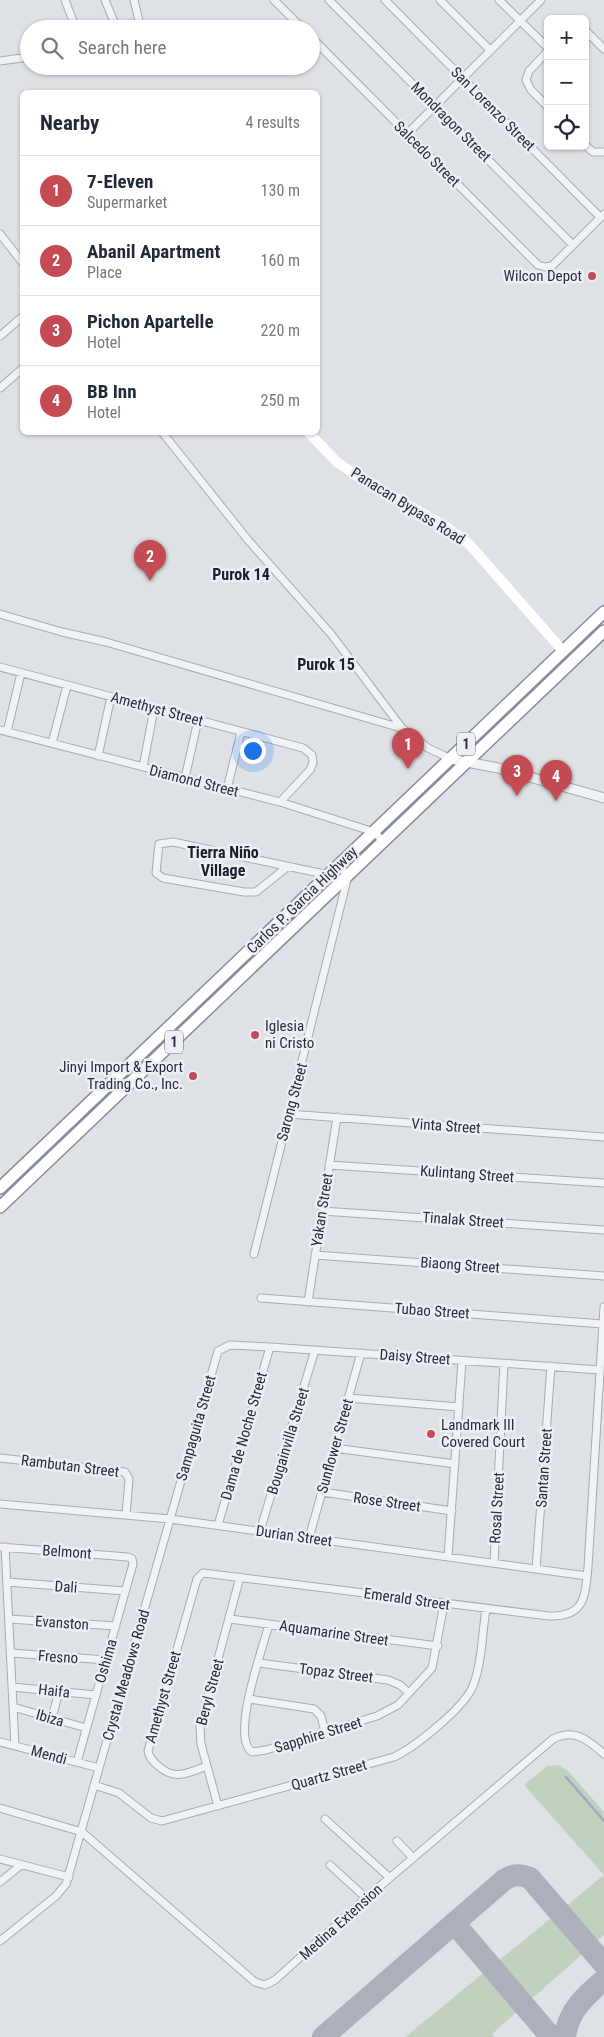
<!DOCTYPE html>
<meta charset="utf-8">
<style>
body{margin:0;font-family:"Roboto Condensed",sans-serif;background:#f2f2f3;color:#1f2937}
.controls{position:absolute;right:15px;top:15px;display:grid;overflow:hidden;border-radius:8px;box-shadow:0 1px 4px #0004}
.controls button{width:45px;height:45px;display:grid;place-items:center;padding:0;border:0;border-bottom:1px solid #e0e1e3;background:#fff;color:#1f2937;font:25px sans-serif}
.you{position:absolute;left:252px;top:750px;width:18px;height:18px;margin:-12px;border:4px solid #fff;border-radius:50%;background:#1a73e8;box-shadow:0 0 0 8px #1a73e833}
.badge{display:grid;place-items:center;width:32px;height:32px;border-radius:50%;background:#c44a53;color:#fff;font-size:16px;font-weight:700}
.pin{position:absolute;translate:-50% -41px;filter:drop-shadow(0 1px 2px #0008)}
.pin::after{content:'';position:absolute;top:26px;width:18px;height:15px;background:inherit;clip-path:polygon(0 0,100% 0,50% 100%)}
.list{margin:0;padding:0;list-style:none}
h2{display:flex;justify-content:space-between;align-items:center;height:65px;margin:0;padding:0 20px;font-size:21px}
h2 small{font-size:16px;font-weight:400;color:#747a83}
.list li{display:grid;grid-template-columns:32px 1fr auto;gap:15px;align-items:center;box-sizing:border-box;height:70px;padding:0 20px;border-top:1px solid #e0e1e3}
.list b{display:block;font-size:19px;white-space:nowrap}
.list p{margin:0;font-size:16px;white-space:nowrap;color:#747a83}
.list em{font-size:16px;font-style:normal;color:#747a83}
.icon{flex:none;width:28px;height:28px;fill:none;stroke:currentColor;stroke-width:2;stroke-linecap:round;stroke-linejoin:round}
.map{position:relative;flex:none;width:604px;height:2037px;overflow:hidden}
.search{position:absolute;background:#fff;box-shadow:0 1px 4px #0004;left:20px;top:20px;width:300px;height:55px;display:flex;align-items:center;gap:12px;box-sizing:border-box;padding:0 18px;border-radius:28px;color:#747a83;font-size:19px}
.panel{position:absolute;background:#fff;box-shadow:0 1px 4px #0004;left:20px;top:90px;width:300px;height:345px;border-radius:8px}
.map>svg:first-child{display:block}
</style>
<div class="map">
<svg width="604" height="2037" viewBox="0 0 604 2037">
<rect width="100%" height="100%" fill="#dee1e6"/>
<path fill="#c2d0c0" d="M558 1765 569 1772 604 1812V1875L524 1785 547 1766Z
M604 1875V1935L492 2034 494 2037H405Z"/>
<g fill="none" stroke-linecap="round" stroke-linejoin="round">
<path stroke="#9bacc4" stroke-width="2.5" d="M566 1777 604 1821"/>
<path stroke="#abb0ba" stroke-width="22" d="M454 1923 551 2037
M323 2037 504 1880C513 1874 520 1874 530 1878L604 1964
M565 2037C568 2011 585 1996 604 1980"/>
<defs>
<path id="minor" d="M65 0 76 29
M105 0 117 29
M134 0 141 29
M274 0 303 29
M329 0 573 245
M385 0 600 217
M440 0 490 50
M499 0 548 48
M585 30 604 49
M311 37 538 265 545 267 552 266 604 214
M548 51 529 71 526 80 531 90 548 107
M0 61 29 57
M407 134 541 0
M585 145 593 152H604
M0 234 22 262
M0 336 22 317
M0 388 22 369
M162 432 248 540 331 634 402 728 428 748 451 759
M0 614 62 632 106 642 401 728
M0 667 303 748 312 755 313 763 310 770 280 802
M0 730 280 802 374 832 384 842
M7 732 21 673
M52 743 67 686
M98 756 111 697
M143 767 154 709
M185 778 198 720
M227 789 241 732
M287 867 256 892H244L163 878 156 873 159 844 173 842 329 875
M288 1114 604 1137
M329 1165 604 1183
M322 1211 604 1230
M254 1254 348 876 339 866
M315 1255 604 1276
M261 1298 603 1324
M308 1302 337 1117
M348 1398 459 1407
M334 1448 455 1464
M0 1458 125 1472 129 1479 126 1515
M322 1492 452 1511
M0 1504 170 1519 587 1576
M218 1525 270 1347
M260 1531 315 1350
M309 1538 361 1353
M0 1547 128 1557 132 1559 133 1564 77 1762
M5 1547 15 1746
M448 1557 462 1361
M494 1563 504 1363
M536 1569 551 1366
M7 1582 125 1591
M9 1619 116 1626
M230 1619 438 1646
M269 1624C263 1648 230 1737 252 1752L266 1750 377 1716 398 1705 432 1668 444 1604
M11 1653 106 1660
M259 1663 388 1680 400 1685 409 1693
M12 1687 96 1695
M249 1699 314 1709 321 1716 325 1732
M13 1707 86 1728
M52 1718 59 1691
M0 1742 99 1768
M207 1766C186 1773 175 1782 156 1764 152 1760 149 1757 148 1751L197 1579 203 1573 549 1616C585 1617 585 1597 588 1567L604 1307
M94 1785 119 1793 151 1818 162 1821 394 1757C415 1747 464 1708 473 1686 482 1663 482 1634 486 1609
M218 1806 201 1744 200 1726 240 1577
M0 1808 82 1832 255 1982 265 1985 275 1980 366 1898 553 1739C575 1728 588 1740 604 1754
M325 1819 390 1878
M397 1841 413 1858
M0 1859 69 1877
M330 1865 366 1898
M0 1882 21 1865
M0 1941 56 1896 66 1884 218 1351 230 1345 270 1347 600 1370"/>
<path id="tertiary" d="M451 759 498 768 604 798"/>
<path id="trunk" d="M0 1188 604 612
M0 1207 604 631"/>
</defs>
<use href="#minor" stroke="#a7abb3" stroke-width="9"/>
<use href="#tertiary" stroke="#a7abb3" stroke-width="11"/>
<use href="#trunk" stroke="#868d9c" stroke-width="14"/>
<use href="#minor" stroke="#f0f2f5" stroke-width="7"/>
<use href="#tertiary" stroke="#f0f2f5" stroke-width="9"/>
<path stroke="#fff" stroke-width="10" d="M308 432 337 462 357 476 445 526 469 544 563 651"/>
<use href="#trunk" stroke="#fff" stroke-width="11"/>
</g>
<g fill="#c44a53" stroke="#edeff4" stroke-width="2">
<circle cx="592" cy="276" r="5"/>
<circle cx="255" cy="1035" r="5"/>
<circle cx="193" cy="1076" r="5"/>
<circle cx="431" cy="1434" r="5"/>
</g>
<g text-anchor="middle" stroke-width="5" stroke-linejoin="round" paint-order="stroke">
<g fill="#edeff4" stroke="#636873" stroke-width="1">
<rect x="457" y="732.5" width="18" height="23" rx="4"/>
<rect x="165" y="1030.5" width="18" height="23" rx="4"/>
</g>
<g font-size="14" font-weight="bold" fill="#282e3c">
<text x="466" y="749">1</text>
<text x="174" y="1047">1</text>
</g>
<g font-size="15" fill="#282e3c" stroke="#edeff4">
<text transform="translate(493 109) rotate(45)" y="5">San Lorenzo Street</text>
<text transform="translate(451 122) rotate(45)" y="5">Mondragon Street</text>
<text transform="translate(427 154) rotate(45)" y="5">Salcedo Street</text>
<text transform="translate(408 506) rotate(32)" y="5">Panacan Bypass Road</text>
<text transform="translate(157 709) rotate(15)" y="5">Amethyst Street</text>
<text transform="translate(194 781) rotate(14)" y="5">Diamond Street</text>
<text transform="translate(302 900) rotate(-44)" y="5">Carlos P. Garcia Highway</text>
<text transform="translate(292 1102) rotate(-75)" y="5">Sarong Street</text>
<text transform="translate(446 1126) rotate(4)" y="5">Vinta Street</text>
<text transform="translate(467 1174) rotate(4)" y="5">Kulintang Street</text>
<text transform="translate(322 1210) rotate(-81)" y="5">Yakan Street</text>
<text transform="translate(463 1220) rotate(4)" y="5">Tinalak Street</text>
<text transform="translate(460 1265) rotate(4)" y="5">Biaong Street</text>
<text transform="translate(432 1311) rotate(4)" y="5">Tubao Street</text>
<text transform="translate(415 1357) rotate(4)" y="5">Daisy Street</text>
<text transform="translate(196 1428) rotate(-74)" y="5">Sampaguita Street</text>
<text transform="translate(244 1436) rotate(-74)" y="5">Dama de Noche Street</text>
<text transform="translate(288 1441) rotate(-73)" y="5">Bougainvilla Street</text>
<text transform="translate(335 1446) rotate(-74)" y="5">Sunflower Street</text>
<text transform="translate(70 1466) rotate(7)" y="5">Rambutan Street</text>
<text transform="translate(544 1468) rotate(-86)" y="5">Santan Street</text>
<text transform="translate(387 1502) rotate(8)" y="5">Rose Street</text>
<text transform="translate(497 1508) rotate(-87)" y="5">Rosal Street</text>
<text transform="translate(294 1536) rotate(8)" y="5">Durian Street</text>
<text transform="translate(67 1552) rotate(4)" y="5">Belmont</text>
<text transform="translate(66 1587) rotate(4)" y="5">Dali</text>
<text transform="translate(407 1599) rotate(8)" y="5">Emerald Street</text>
<text transform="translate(62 1623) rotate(4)" y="5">Evanston</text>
<text transform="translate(334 1633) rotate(8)" y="5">Aquamarine Street</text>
<text transform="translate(58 1657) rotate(4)" y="5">Fresno</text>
<text transform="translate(106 1661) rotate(-74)" y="5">Oshima</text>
<text transform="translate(336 1673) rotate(7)" y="5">Topaz Street</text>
<text transform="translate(126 1675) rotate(-74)" y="5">Crystal Meadows Road</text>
<text transform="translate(54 1691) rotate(6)" y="5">Haifa</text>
<text transform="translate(210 1692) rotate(-75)" y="5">Beryl Street</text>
<text transform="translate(163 1697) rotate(-74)" y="5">Amethyst Street</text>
<text transform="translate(50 1718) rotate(16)" y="5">Ibiza</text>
<text transform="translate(318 1735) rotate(-17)" y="5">Sapphire Street</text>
<text transform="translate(49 1755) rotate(15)" y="5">Mendi</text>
<text transform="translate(329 1775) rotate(-16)" y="5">Quartz Street</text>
<text transform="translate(341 1922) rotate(-42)" y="5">Medina Extension</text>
</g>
<g font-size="15" fill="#282e3c" stroke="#edeff4" text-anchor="end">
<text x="582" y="281">Wilcon Depot</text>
<text x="265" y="1031" text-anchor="start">Iglesia<tspan x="265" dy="17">ni Cristo</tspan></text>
<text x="183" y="1072">Jinyi Import &amp; Export<tspan x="183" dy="17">Trading Co., Inc.</tspan></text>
<text x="441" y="1430" text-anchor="start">Landmark III<tspan x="441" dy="17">Covered Court</tspan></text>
</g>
<g font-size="16" font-weight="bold" fill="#1a1f2d" stroke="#edeff4">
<text x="241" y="580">Purok 14</text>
<text x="326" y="670">Purok 15</text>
<text x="223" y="858">Tierra Niño<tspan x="223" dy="18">Village</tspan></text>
</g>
</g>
</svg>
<div class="controls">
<button>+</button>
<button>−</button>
<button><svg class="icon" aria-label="locate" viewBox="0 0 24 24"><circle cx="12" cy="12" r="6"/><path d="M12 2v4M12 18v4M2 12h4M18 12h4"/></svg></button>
</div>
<div class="you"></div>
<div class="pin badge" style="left:408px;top:769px">1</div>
<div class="pin badge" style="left:150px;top:581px">2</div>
<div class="pin badge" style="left:517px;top:796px">3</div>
<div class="pin badge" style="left:556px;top:801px">4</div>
<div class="search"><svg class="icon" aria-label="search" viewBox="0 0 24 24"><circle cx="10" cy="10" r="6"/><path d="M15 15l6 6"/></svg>Search here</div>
<section class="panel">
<h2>Nearby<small>4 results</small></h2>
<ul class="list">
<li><span class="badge">1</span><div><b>7-Eleven</b><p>Supermarket</p></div><em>130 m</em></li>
<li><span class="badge">2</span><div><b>Abanil Apartment</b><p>Place</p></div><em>160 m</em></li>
<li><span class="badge">3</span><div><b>Pichon Apartelle</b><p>Hotel</p></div><em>220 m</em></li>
<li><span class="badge">4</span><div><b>BB Inn</b><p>Hotel</p></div><em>250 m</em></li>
</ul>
</section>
</div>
